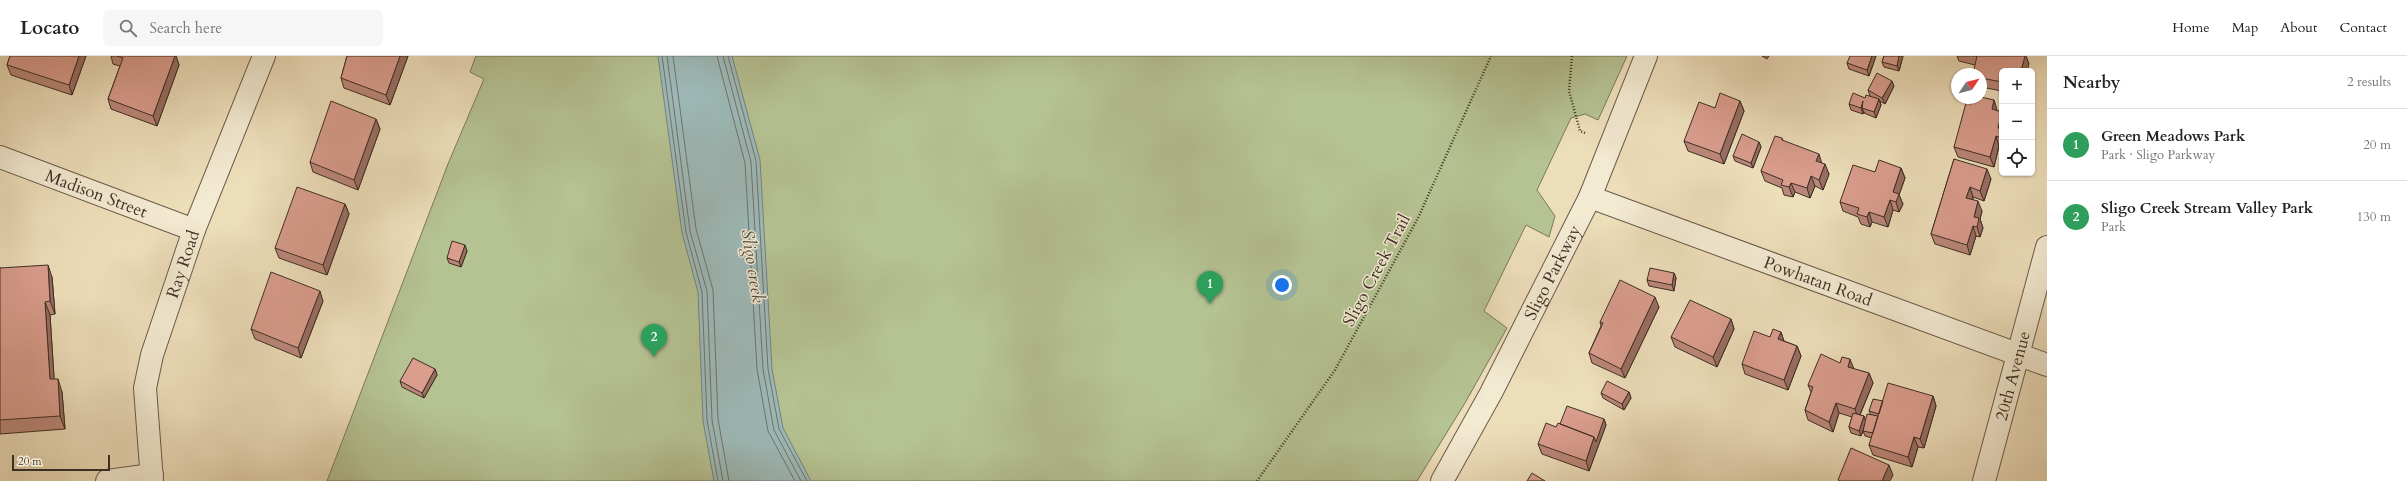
<!DOCTYPE html>
<meta charset="utf-8">
<style>
body{margin:0;font-family:Cardo,serif;background:#f6f6f6;color:#222}
.controls{position:absolute;right:12px;top:12px;display:grid;overflow:hidden;border-radius:6px;box-shadow:0 1px 3px #0004}
.controls button{width:36px;height:36px;display:grid;place-items:center;padding:0;border:0;border-bottom:1px solid #e0e0e0;background:#fff;color:#222;font:20px sans-serif}
.compass{position:absolute;left:1951px;top:12px;width:36px;height:36px;border-radius:50%;background:#fff;box-shadow:0 1px 3px #0004;rotate:55deg}
.scale{position:absolute;left:12px;bottom:10px;width:98px;box-sizing:border-box;padding-left:4px;border:2px solid #3e2f25;border-top:0;font-size:11px;line-height:14px;white-space:nowrap;color:#3e2f25;-webkit-text-stroke:3px #f3ead2;paint-order:stroke}
.you{position:absolute;left:1282px;top:229px;width:14px;height:14px;margin:-10px;border:3px solid #fff;border-radius:50%;background:#1a73e8;box-shadow:0 0 0 6px #1a73e833}
.badge{display:grid;place-items:center;width:26px;height:26px;border-radius:50%;background:#b45309;color:#fff;font-size:13px;font-weight:700}
.pin{position:absolute;translate:-50% -33px;filter:drop-shadow(0 1px 2px #0008)}
.pin::after{content:'';position:absolute;top:21px;width:14px;height:12px;background:inherit;clip-path:polygon(0 0,100% 0,50% 100%)}
.list{margin:0;padding:0;list-style:none}
h2{display:flex;justify-content:space-between;align-items:center;height:52px;margin:0;padding:0 16px;font-size:17px}
h2 small{font-size:13px;font-weight:400;color:#767676}
.list li{display:grid;grid-template-columns:26px 1fr auto;gap:12px;align-items:center;box-sizing:border-box;height:72px;padding:0 16px;border-top:1px solid #e0e0e0}
.list b{display:block;font-size:15px;white-space:nowrap}
.list p{margin:0;font-size:13px;white-space:nowrap;color:#767676}
.list em{font-size:13px;font-style:normal;color:#767676}
.icon{flex:none;width:22px;height:22px;fill:none;stroke:currentColor;stroke-width:2;stroke-linecap:round;stroke-linejoin:round}
.map{position:relative;flex:none;width:2047px;height:425px;overflow:hidden}
header{display:flex;align-items:center;gap:24px;box-sizing:border-box;height:56px;padding:0 20px;background:#fff;border-bottom:1px solid #e0e0e0}
header strong{font-size:19px}
nav{display:flex;gap:22px;margin-inline-start:auto;font-size:14px}
.search{width:280px;height:36px;background:#f6f6f6;display:flex;align-items:center;gap:10px;box-sizing:border-box;padding:0 14px;border-radius:6px;color:#767676;font-size:15px}
main{display:flex}
aside{flex:1;background:#fff}
.map>svg:first-child{display:block}
</style>
<header>
<strong>Locato</strong>
<div class="search"><svg class="icon" aria-label="search" viewBox="0 0 24 24"><circle cx="10" cy="10" r="6"/><path d="M15 15l6 6"/></svg>Search here</div>
<nav><a>Home</a><a>Map</a><a>About</a><a>Contact</a></nav>
</header>
<main>
<div class="map">
<svg width="2047" height="425" viewBox="0 0 2047 425">
<rect width="100%" height="100%" fill="#eddeba"/>
<filter id="stains"><feTurbulence type="fractalNoise" baseFrequency=".005" numOctaves="4"/><feColorMatrix values="0 0 0 0 .2 0 0 0 0 .09 0 0 0 0 .02 0 0 0 .5 -.17"/></filter>
<radialGradient id="worn" r=".72"><stop offset=".6" stop-color="#630" stop-opacity="0"/><stop offset="1" stop-color="#630" stop-opacity=".3"/></radialGradient>
<path fill="#b5c292" stroke="#7a785c" d="M476 0H1627L1598 64 1585 58 1571 62 1537 134 1555 160 1549 181 1526 169 1484 255 1507 272 1465 347 1417 425H327L448 108 484 23 470 16Z"/>
<path fill="#9dbab9" stroke="#77827e" d="M658 0H732L760 104 772 313 783 372 811 425H714L703 365 698 236 682 177Z"/>
<g fill="none" stroke-linecap="round" stroke-linejoin="round">
<path stroke="#6e746f" stroke-width="1" d="M662 0 686 176 702 236 707 364 718 425
M667 0 690 175 707 235 712 364 723 425
M673 0 696 173 713 234 718 363 729 425
M717 0 745 107 757 313 768 375 795 425
M723 0 751 106 763 313 774 374 801 425
M728 0 756 105 768 313 779 373 807 425"/>
<defs>
<g id="minor">
<path id="s1" d="M0 101 194 174"/>
<path id="s2" d="M1590 141 2047 309"/>
<path d="M107 425 152 419"/>
<path id="s3" d="M152 425 145 332 152 299 194 174 264 0"/>
<path id="s4" d="M1442 425 1491 337 1590 141 1646 0"/>
<path id="s5" d="M1984 425 2047 191"/>
</g>
</defs>
<use href="#minor" stroke="#6a5b4a" stroke-width="24"/>
<path stroke="#3e2f25" stroke-width="2.5" stroke-dasharray="1 2" stroke-linecap="butt" d="M1572 0 1569 35 1580 75 1585 77
M1257 425 1335 314 1418 162 1491 0"/>
<use href="#minor" stroke="#f3ead2" stroke-width="22"/>
</g>
<path fill="#bb877a" stroke="#3e2f25" d="M10 0H86L72 39 11 19 7 9Z
M111 0H176L179 9 157 70 111 53 108 43 120 10 113 8Z
M347 0H408L390 49 344 32 341 22Z
M1762 0H1769L1767 3Z
M1876 0 1869 20 1849 13 1847 7Z
M1884 0H1903L1899 15 1884 11 1882 6Z
M1957 0H2026L2029 8 2002 15V35L1981 31V18L1975 9 1959 5Z
M1894 30 1885 48 1880 45 1881 49 1876 62 1864 57V56L1863 58 1851 54 1849 48 1865 42 1872 41 1870 40 1868 34Z
M1994 44 1997 55 2002 56V91L1999 90 1994 111 1958 101 1954 91 1971 48Z
M1740 45 1744 55 1724 108 1688 95 1684 85 1715 52Z
M376 63 380 73 358 134 313 116 310 106Z
M1782 82 1783 85 1822 107 1829 118 1823 134 1815 130 1810 142 1795 136 1793 141 1784 139 1782 132 1765 125 1761 115Z
M1759 86 1761 91 1753 112 1735 105 1733 100Z
M1954 103 1991 123 1984 145 1973 141V144L1982 155 1980 163 1983 172 1980 181 1976 180 1970 199 1935 188 1931 178Z
M1901 112 1905 122 1899 139 1903 148 1899 156 1893 154 1888 171 1872 166 1870 171 1861 168 1858 161 1843 155 1840 146 1875 116Z
M345 148 349 158 327 219 279 202 275 192Z
M467 195 461 211 449 207 447 202Z
M0 212 52 221 55 258 50 259 54 323 62 336 65 373 0 378Z
M1674 217 1676 222 1674 235 1649 230 1647 224Z
M323 245 301 302 255 283 251 273Z
M1659 251 1625 322 1592 307 1589 297 1601 270 1600 266Z
M1731 263 1734 273 1717 311 1675 291 1671 281Z
M1781 276 1784 285 1797 290 1801 300 1788 334 1745 318 1742 308 1770 281Z
M435 313 437 319 424 342 402 331 400 325Z
M1854 313 1869 317 1873 327 1860 359 1864 360 1865 365 1871 359 1869 355 1883 345 1933 340 1936 350 1924 392 1918 391 1912 411 1873 399 1869 389 1872 382 1865 380 1863 375 1864 373 1861 380 1851 377 1849 371 1852 361 1839 357 1833 376 1808 364 1805 354 1811 336 1808 329Z
M1629 336 1631 342 1624 354 1603 342 1601 337Z
M1604 363 1606 369 1589 415 1542 398 1538 388 1556 371Z"/>
<path fill="#996e63" stroke="#3e2f25" d="M79 0H86L72 39 69 29Z
M175 0H176L179 9 157 70 153 60Z
M400 0H408L390 49 386 39Z
M1872 0H1876L1869 20 1867 14Z
M1899 0H1903L1899 15 1897 10Z
M2025 0H2026L2029 8 2027 15H2021Z
M1892 25 1894 30 1885 48 1882 42Z
M1879 43 1881 49 1876 62 1874 56Z
M1994 44 1997 54 1995 63 1992 53Z
M1740 45 1744 55 1724 108 1720 98Z
M1863 45 1862 52 1864 56 1863 58 1861 52Z
M2002 57V83L1998 72Z
M376 63 380 73 358 134 354 124Z
M1996 80 1999 90 1994 111 1990 101Z
M1759 86 1761 91 1753 112 1751 107Z
M1819 98 1822 108 1816 105Z
M1825 108 1829 118 1823 134 1819 124Z
M1901 112 1905 122 1899 139 1903 148 1899 156 1893 136Z
M1987 113 1991 123 1984 145 1980 135Z
M1811 120 1815 130 1810 142 1807 132Z
M1791 127 1795 136 1793 141 1789 131Z
M1970 131 1973 141 1970 152 1966 142Z
M1890 144 1893 154 1888 171 1884 161Z
M1978 145 1982 155 1980 163 1983 172 1980 181 1974 161Z
M345 148 349 158 327 219 323 209Z
M1869 156 1872 166 1870 171 1867 161Z
M1973 170 1976 180 1970 199 1967 189Z
M465 189 467 195 461 211 459 206Z
M48 209 52 221 55 258 50 245Z
M1674 217 1676 222 1674 235 1672 229Z
M320 235 323 245 301 302 298 292Z
M1655 241 1659 251 1625 322 1621 313Z
M45 246 50 259 55 336 50 323Z
M1731 263 1734 273 1717 311 1713 301Z
M1781 276 1784 286 1778 283Z
M1797 290 1801 300 1788 334 1784 324Z
M1850 303 1854 313 1848 311Z
M435 313 437 319 424 342 422 337Z
M1869 317 1873 327 1858 363 1855 353Z
M58 323 62 336 65 373 60 360Z
M1629 336 1631 342 1624 354 1622 348Z
M1933 340 1936 350 1924 392 1920 383Z
M1836 347 1839 357 1833 376 1829 366Z
M1864 360 1866 366 1861 380 1859 375Z
M1604 363 1606 369 1589 415 1586 405 1594 381Z
M1914 381 1918 391 1912 411 1908 401Z
M1889 409 1893 419 1890 425H1882Z"/>
<path fill="#da9d8e" stroke="#3e2f25" d="M10 0H79L69 29 7 9Z
M117 0H175L153 60 108 43 123 2Z
M347 0H400L386 39 341 22Z
M1850 0H1872L1867 14 1847 7Z
M1884 0H1899L1897 10 1882 6Z
M1976 0H2025L2021 15H2002V26L1981 22V18H1973L1977 0Z
M1877 17 1892 25 1882 42 1868 34Z
M1720 37 1740 45 1720 98 1684 85 1699 46 1715 52Z
M1853 37 1865 42 1866 39 1879 43 1874 56 1862 52 1863 45 1861 52 1849 48Z
M1981 41 1994 44 1992 53 2002 56 1998 72 2002 73V82L1996 80 1990 101 1954 91 1966 47 1971 48 1973 42H1981Z
M331 45 376 63 354 124 310 106Z
M1742 78 1759 86 1751 107 1733 100Z
M1775 80 1782 82V84L1819 98 1816 105 1825 108 1819 124 1811 120 1807 132 1791 127 1789 131 1781 129 1783 124 1761 115Z
M1954 103 1987 113 1980 135 1970 131 1966 142 1978 145 1974 161 1979 162 1977 171 1973 170 1967 189 1931 178Z
M1879 104 1901 112 1893 136 1899 138 1896 146 1890 144 1884 161 1869 156 1867 161 1857 158 1859 152 1840 146 1853 109 1875 116Z
M297 131 345 148 323 209 275 192Z
M452 185 465 189 459 206 447 202Z
M48 209 50 245 45 246 50 323H58L60 360 0 364V212Z
M1650 212 1674 217 1672 229 1647 224Z
M271 216 320 235 298 292 251 273Z
M1620 224 1655 241 1621 313 1589 297 1603 267 1600 266Z
M1690 244 1731 263 1713 301 1671 281Z
M1773 273 1781 276 1778 283 1797 290 1784 324 1742 308 1754 275 1770 281Z
M1821 298 1840 307 1842 301 1850 303 1848 311 1869 317 1855 353 1836 347 1829 366 1805 354 1813 331 1808 329Z
M413 302 435 313 422 337 400 325Z
M1607 325 1629 336 1622 348 1601 337Z
M1888 327 1933 340 1920 383 1914 381 1908 401 1869 389Z
M1873 343 1883 345 1879 358 1869 355Z
M1567 350 1604 363 1596 386 1594 381 1560 368Z
M1853 357 1864 360 1859 375 1849 371Z
M1867 358 1878 360 1873 377 1863 375Z
M1546 367 1556 371 1558 367 1594 381 1586 405 1538 388Z
M1851 392 1889 409 1882 425H1840L1838 424Z
M1532 417 1545 425H1527Z"/>
<g text-anchor="middle" stroke-width="3" stroke-linejoin="round" paint-order="stroke">
<g font-size="17" fill="#3e2f25" stroke="#f3ead2">
<text dy="6" stroke="none"><textPath href="#s1" startOffset="103">Madison Street</textPath></text>
<text dy="6" stroke="none"><textPath href="#s3" startOffset="223">Ray Road</textPath></text>
<text transform="translate(1376 214) rotate(-62)" y="6">Sligo Creek Trail</text>
<text dy="6" stroke="none"><textPath href="#s4" startOffset="236">Sligo Parkway</textPath></text>
<text dy="6" stroke="none"><textPath href="#s2" startOffset="243">Powhatan Road</textPath></text>
<text dy="6" stroke="none"><textPath href="#s5" startOffset="109">20th Avenue</textPath></text>
</g>
<g font-size="18" font-style="italic" fill="#514b43" stroke="#f3ead2">
<text transform="translate(753 210) rotate(81)" y="6">Sligo creek</text>
</g>
</g>
<rect width="100%" height="100%" filter="url(#stains)"/>
<rect width="100%" height="100%" fill="url(#worn)"/>
</svg>
<div class="controls">
<button>+</button>
<button>−</button>
<button><svg class="icon" aria-label="locate" viewBox="0 0 24 24"><circle cx="12" cy="12" r="6"/><path d="M12 2v4M12 18v4M2 12h4M18 12h4"/></svg></button>
</div>
<svg class="compass" viewBox="-18 -18 36 36"><path d="M0-13l5 13h-10z" fill="#e53935"/><path d="M0 13l5-13h-10z" fill="#767676"/></svg>
<div class="scale">20 m</div>
<div class="you"></div>
<div class="pin badge" style="left:1210px;top:248px;background:#2e9e5b">1</div>
<div class="pin badge" style="left:654px;top:301px;background:#2e9e5b">2</div>
</div>
<aside>
<h2>Nearby<small>2 results</small></h2>
<ul class="list">
<li><span class="badge" style="background:#2e9e5b">1</span><div><b>Green Meadows Park</b><p>Park · Sligo Parkway</p></div><em>20 m</em></li>
<li><span class="badge" style="background:#2e9e5b">2</span><div><b>Sligo Creek Stream Valley Park</b><p>Park</p></div><em>130 m</em></li>
</ul>
</aside>
</main>
